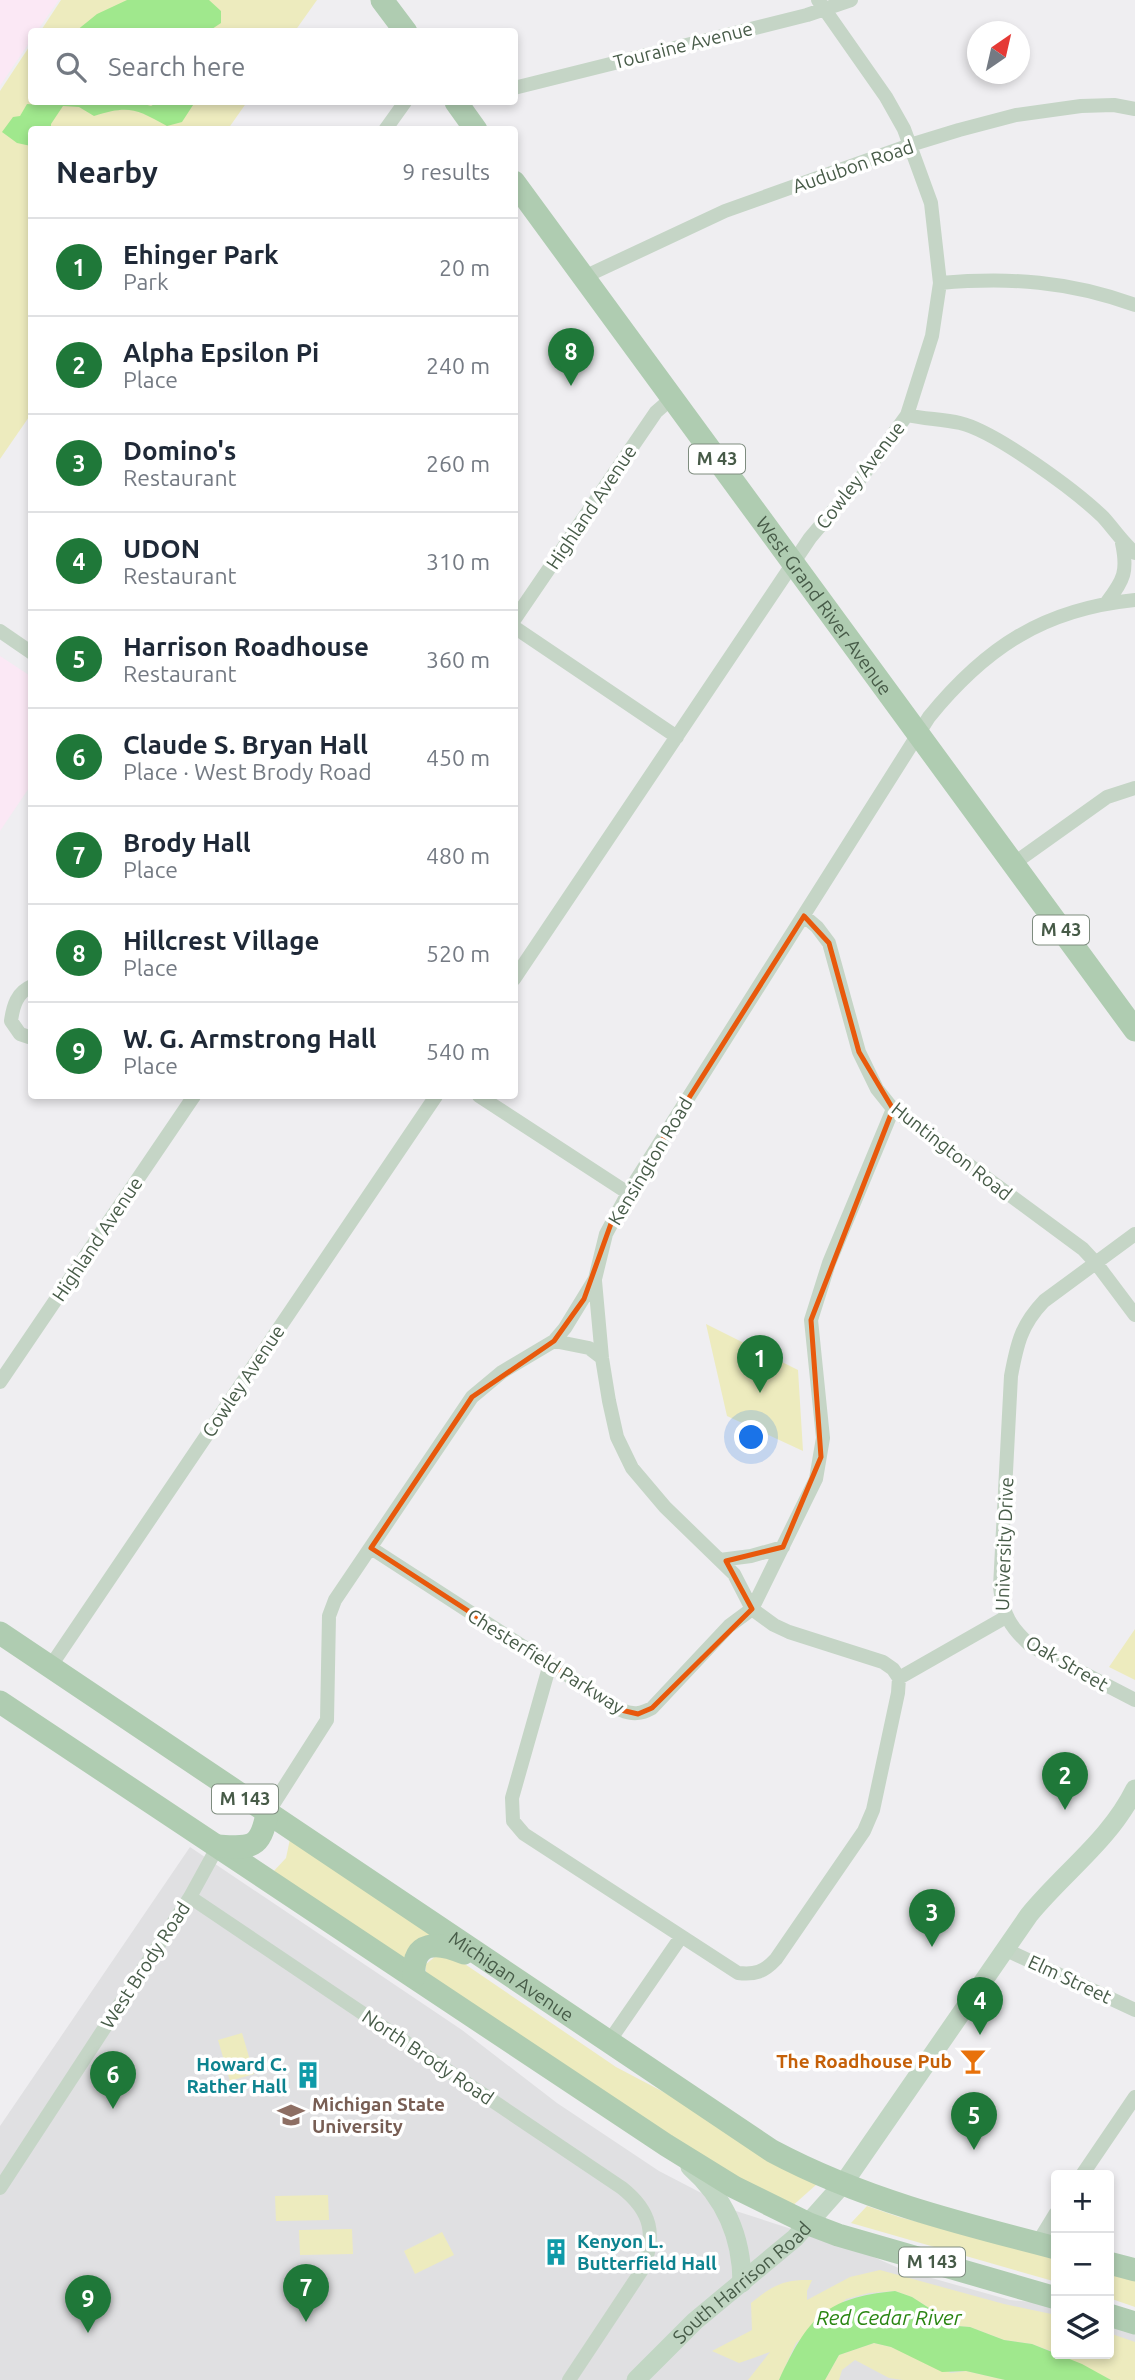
<!DOCTYPE html>
<meta charset="utf-8">
<style>
body{margin:0;font-family:Ubuntu,sans-serif;background:#f6f6f7;color:#1f2937}
.controls{position:absolute;right:21px;bottom:21px;display:grid;overflow:hidden;border-radius:7px;box-shadow:0 4px 10px #0003}
.controls button{width:63px;height:63px;display:grid;place-items:center;padding:0;border:0;border-bottom:2px solid #e0e1e3;background:#fff;color:#1f2937;font:35px sans-serif}
.compass{position:absolute;left:967px;top:21px;width:63px;height:63px;border-radius:50%;background:#fff;box-shadow:0 4px 10px #0003;rotate:34deg}
.you{position:absolute;left:752px;top:1438px;width:24px;height:24px;margin:-18px;border:5px solid #fff;border-radius:50%;background:#1a73e8;box-shadow:0 0 0 10px #1a73e833}
.badge{display:grid;place-items:center;width:46px;height:46px;border-radius:50%;background:#1f7839;color:#fff;font-size:23px;font-weight:700}
.pin{position:absolute;translate:-50% -58px;filter:drop-shadow(0 2px 4px #0008)}
.pin::after{content:'';position:absolute;top:37px;width:24px;height:21px;background:inherit;clip-path:polygon(0 0,100% 0,50% 100%)}
.list{margin:0;padding:0;list-style:none}
h2{display:flex;justify-content:space-between;align-items:center;height:91px;margin:0;padding:0 28px;font-size:30px}
h2 small{font-size:23px;font-weight:400;color:#747a83}
.list li{display:grid;grid-template-columns:46px 1fr auto;gap:21px;align-items:center;box-sizing:border-box;height:98px;padding:0 28px;border-top:2px solid #e0e1e3}
.list b{display:block;font-size:26px;white-space:nowrap}
.list p{margin:0;font-size:23px;white-space:nowrap;color:#747a83}
.list em{font-size:23px;font-style:normal;color:#747a83}
.icon{flex:none;width:38px;height:38px;fill:none;stroke:currentColor;stroke-width:2;stroke-linecap:round;stroke-linejoin:round}
.map{position:relative;flex:none;width:1135px;height:2380px;overflow:hidden}
.search{position:absolute;background:#fff;box-shadow:0 4px 10px #0003;left:28px;top:28px;width:490px;height:77px;display:flex;align-items:center;gap:18px;box-sizing:border-box;padding:0 24px;border-radius:7px;color:#747a83;font-size:26px}
.panel{position:absolute;background:#fff;box-shadow:0 4px 10px #0003;left:28px;top:126px;width:490px;height:973px;border-radius:7px}
.map>svg:first-child{display:block}
</style>
<div class="map">
<svg width="1135" height="2380" viewBox="0 0 1135 2380">
<rect width="100%" height="100%" fill="#efeef1"/>
<path fill="#fbe8f5" d="M0 0H59L37 31 32 32 31 40 0 86Z
M0 656 32 677 31 785 0 831Z"/>
<path fill="#e0e0e2" d="M190 1847 462 2030 557 2103 659 2171 736 2211 860 2251 903 2270 1010 2300 1041 2303 1056 2308V2354H1109V2324L1135 2333V2380H0V2126Z"/>
<path fill="#edebbe" d="M61 0H317L295 31 40 32Z
M31 44 32 102H247L228 129 32 130 31 414 0 459V91Z
M706 1324 798 1370 803 1451 727 1416Z
M1135 1629V1680L1109 1667Z
M290 1839 431 1935 404 1960 272 1873 286 1858Z
M436 1956 456 1958 616 2067 673 2097 817 2184 790 2208 764 2196 426 1976V1964Z
M242 2033 254 2074 230 2081 218 2040Z
M328 2195 329 2220 276 2221 275 2196Z
M867 2206 899 2217 1056 2258 1053 2281 851 2223Z
M352 2229 353 2254 300 2255 299 2230Z
M442 2232 454 2255 415 2274 404 2251Z
M880 2270 1004 2304 1056 2315V2353L1032 2344 1004 2340 970 2327 957 2326 912 2297 895 2291 869 2293 846 2299 796 2343 779 2380H748L770 2352 739 2363 712 2351 752 2330 751 2303C772 2286 783 2279 812 2280L807 2291V2300L850 2277Z
M1109 2272 1135 2278V2307L1109 2298Z
M1109 2333 1135 2342V2380H1111L1057 2354H1109Z
M874 2343 891 2347 951 2373 966 2371 1005 2380H903L889 2378 855 2360 842 2370 839 2380H825L839 2355Z"/>
<path fill="#a0e88d" d="M127 0H209L221 11V23L209 31H76L97 14Z
M43 102H137L151 106 158 102H195L182 122 167 126C136 109 129 105 94 116L79 107 63 106 51 124V129L32 130 31 146 17 143 2 132 13 117 20 116 27 104 40 105Z
M895 2291 912 2297 957 2326 970 2327 1004 2340 1032 2344 1082 2364 1111 2380H1005L966 2371 942 2372 891 2347 874 2343 839 2355 825 2380H779C808 2318 824 2298 895 2291Z"/>
<g fill="none" stroke-linecap="round" stroke-linejoin="round">
<path stroke="#c5d5c6" stroke-width="14" d="M514 88 807 15 851 0
M385 130 405 102
M584 277 725 211 910 145 959 130 1016 115 1081 106 1114 105 1135 109
M940 283C1010 277 1069 281 1135 305
M907 415C924 419 942 419 960 423 995 431 1076 491 1103 517 1114 529 1122 542 1135 553
M1107 602C1124 580 1128 571 1122 543
M514 620 656 412 672 398
M514 627 677 737
M0 631 32 653
M1013 864 1107 797 1135 788
M804 916 817 927 829 943 859 1052 877 1089 893 1109 1083 1249 1096 1263 1135 1315
M514 979 810 538 864 474 907 415 932 336 940 283 931 203 904 129 886 97 818 0
M32 986C17 992 13 1006 11 1021L20 1034 32 1038
M479 1096 628 1193
M1135 1234 1044 1301C1021 1325 1017 1344 1011 1376L1000 1587C1003 1615 1010 1627 1031 1646L1135 1700
M595 1281 602 1358 609 1401 617 1437 632 1468 665 1507 734 1574 752 1609 774 1625 789 1632 883 1662 893 1669 899 1678
M554 1341 589 1348 602 1358
M0 1382 194 1096
M371 1548 621 1710C633 1715 641 1714 652 1708L729 1626 752 1609 816 1479 823 1438 811 1320 829 1263 893 1109
M720 1560 751 1556 783 1547
M550 1664 512 1798 513 1821 524 1834 738 1973C755 1975 764 1972 776 1959L864 1831 873 1810 898 1693 899 1678 1006 1617
M50 1667 436 1096
M267 1814 327 1720 329 1616 335 1600 472 1397 502 1372 554 1341 565 1328 595 1279 606 1234 628 1193 929 717C986 647 1044 609 1135 600
M190 1897 622 2188C651 2211 657 2235 642 2270L569 2380
M1004 1949 1135 2010
M608 2043 681 1937
M1082 2175 1135 2097
M0 2188 190 1897 218 1846
M1037 2244 1056 2213"/>
<g stroke="#c1d6c3" stroke-width="19">
<path d="M690 2167C725 2198 742 2236 742 2283"/>
<path id="s1" d="M636 2380 695 2321 795 2238 843 2184 1029 1915C1064 1872 1110 1840 1135 1789"/>
</g>
<g stroke="#afccb1" stroke-width="23">
<path d="M382 0 406 32"/>
<path d="M456 102 476 130"/>
<path id="s2" d="M514 182 1135 1030"/>
<path id="s3" d="M0 1633 772 2151C862 2199 958 2223 1056 2248"/>
<path d="M0 1702 666 2145 734 2187 809 2224 838 2235 1056 2298"/>
<path d="M218 1846C250 1848 260 1850 267 1814"/>
<path d="M414 1977C412 1939 438 1942 464 1953"/>
<path d="M1109 2263 1135 2270"/>
<path d="M1109 2315 1135 2323"/>
</g>
</g>
<path fill="none" stroke="#e8590c" stroke-width="5" stroke-linejoin="round" d="M804 916 829 943 859 1052 893 1109 811 1320 821 1457 783 1547 726 1561 752 1609 652 1708 638 1714 621 1710 371 1548 472 1397 554 1341 584 1299 613 1218Z"/>
<defs>
<symbol id="bar-bare" viewBox="-9 -9 18 18"><path d="M-6-5H6L.8 .8V4.5H3.5V6h-7V4.5H-.8V.8Z" fill="#e8710a" stroke="#fff" stroke-width="2.5" paint-order="stroke"/></symbol>
<symbol id="building-bare" viewBox="-9 -9 18 18"><path d="M-4-6H4V6H1V3H-1V6H-4ZM-2.5-4.3h1.7v1.8h-1.7ZM.8-4.3h1.7v1.8H.8ZM-2.5-1h1.7V.8h-1.7ZM.8-1h1.7V.8H.8Z" fill="#0f9aa8" stroke="#fff" stroke-width="2.5" paint-order="stroke"/></symbol>
<symbol id="university-bare" viewBox="-9 -9 18 18"><path d="M0-5L7-2L0 1L-7-2ZM-4 1L0 2.5L4 1V4Q0 6-4 4Z" fill="#8d6e63" stroke="#fff" stroke-width="2.5" paint-order="stroke"/></symbol>
</defs>
<g fill-rule="evenodd">
<use href="#bar-bare" x="954" y="2042" width="38" height="38"/>
<use href="#building-bare" x="289" y="2056" width="38" height="38"/>
<use href="#university-bare" x="272" y="2096" width="38" height="38"/>
<use href="#building-bare" x="537" y="2233" width="38" height="38"/>
</g>
<g text-anchor="middle" stroke-width="7" stroke-linejoin="round" paint-order="stroke">
<g fill="#fff" stroke="#7e8c7f" stroke-width="2">
<rect x="689" y="444.5" width="56" height="29" rx="5"/>
<rect x="1033" y="915.5" width="56" height="29" rx="5"/>
<rect x="212" y="1784.5" width="66" height="29" rx="5"/>
<rect x="899" y="2247.5" width="66" height="29" rx="5"/>
</g>
<g font-size="18" font-weight="bold" fill="#475b48">
<text x="717" y="465">M 43</text>
<text x="1061" y="936">M 43</text>
<text x="245" y="1805">M 143</text>
<text x="932" y="2268">M 143</text>
</g>
<g font-size="19" fill="#475b48" stroke="#fff">
<text transform="translate(683 45) rotate(-14)" y="7">Touraine Avenue</text>
<text transform="translate(853 166) rotate(-19)" y="7">Audubon Road</text>
<text transform="translate(860 475) rotate(-52)" y="7">Cowley Avenue</text>
<text transform="translate(591 507) rotate(-56)" y="7">Highland Avenue</text>
<text dy="7" stroke="none"><textPath href="#s2" startOffset="525">West Grand River Avenue</textPath></text>
<text transform="translate(952 1151) rotate(38)" y="7">Huntington Road</text>
<text transform="translate(650 1161) rotate(-59)" y="7">Kensington Road</text>
<text transform="translate(97 1239) rotate(-56)" y="7">Highland Avenue</text>
<text transform="translate(243 1381) rotate(-56)" y="7">Cowley Avenue</text>
<text transform="translate(1004 1544) rotate(-88)" y="7">University Drive</text>
<text transform="translate(546 1661) rotate(32)" y="7">Chesterfield Parkway</text>
<text transform="translate(1067 1663) rotate(30)" y="7">Oak Street</text>
<text transform="translate(145 1965) rotate(-57)" y="7">West Brody Road</text>
<text dy="7" stroke="none"><textPath href="#s3" startOffset="616">Michigan Avenue</textPath></text>
<text transform="translate(1070 1979) rotate(25)" y="7">Elm Street</text>
<text transform="translate(428 2057) rotate(34)" y="7">North Brody Road</text>
<text dy="7" stroke="none"><textPath href="#s1" startOffset="144">South Harrison Road</textPath></text>
</g>
<g font-size="19" font-weight="bold" fill="#c56008" stroke="#fff" text-anchor="end">
<text x="952" y="2068">The Roadhouse Pub</text>
</g>
<g font-size="19" font-weight="bold" fill="#0d838f" stroke="#fff" text-anchor="end">
<text x="287" y="2071">Howard C.<tspan x="287" dy="22">Rather Hall</tspan></text>
<text x="577" y="2248" text-anchor="start">Kenyon L.<tspan x="577" dy="22">Butterfield Hall</tspan></text>
</g>
<g font-size="19" font-weight="bold" fill="#785e54" stroke="#fff" text-anchor="start">
<text x="312" y="2111">Michigan State<tspan x="312" dy="22">University</tspan></text>
</g>
<g font-size="21" font-style="italic" fill="#2a8512" stroke="#fff">
<text x="889" y="2325">Red Cedar River</text>
</g>
</g>
</svg>
<div class="controls">
<button>+</button>
<button>−</button>
<button><svg class="icon" aria-label="layers" viewBox="0 0 24 24"><path d="M12 4l9 5-9 5-9-5zM3 14l9 5 9-5"/></svg></button>
</div>
<svg class="compass" viewBox="-18 -18 36 36"><path d="M0-13l5 13h-10z" fill="#e53935"/><path d="M0 13l5-13h-10z" fill="#747a83"/></svg>
<div class="you"></div>
<div class="pin badge" style="left:760px;top:1393px">1</div>
<div class="pin badge" style="left:1065px;top:1810px">2</div>
<div class="pin badge" style="left:932px;top:1947px">3</div>
<div class="pin badge" style="left:980px;top:2035px">4</div>
<div class="pin badge" style="left:974px;top:2150px">5</div>
<div class="pin badge" style="left:113px;top:2109px">6</div>
<div class="pin badge" style="left:306px;top:2322px">7</div>
<div class="pin badge" style="left:571px;top:386px">8</div>
<div class="pin badge" style="left:88px;top:2333px">9</div>
<div class="search"><svg class="icon" aria-label="search" viewBox="0 0 24 24"><circle cx="10" cy="10" r="6"/><path d="M15 15l6 6"/></svg>Search here</div>
<section class="panel">
<h2>Nearby<small>9 results</small></h2>
<ul class="list">
<li><span class="badge">1</span><div><b>Ehinger Park</b><p>Park</p></div><em>20 m</em></li>
<li><span class="badge">2</span><div><b>Alpha Epsilon Pi</b><p>Place</p></div><em>240 m</em></li>
<li><span class="badge">3</span><div><b>Domino's</b><p>Restaurant</p></div><em>260 m</em></li>
<li><span class="badge">4</span><div><b>UDON</b><p>Restaurant</p></div><em>310 m</em></li>
<li><span class="badge">5</span><div><b>Harrison Roadhouse</b><p>Restaurant</p></div><em>360 m</em></li>
<li><span class="badge">6</span><div><b>Claude S. Bryan Hall</b><p>Place · West Brody Road</p></div><em>450 m</em></li>
<li><span class="badge">7</span><div><b>Brody Hall</b><p>Place</p></div><em>480 m</em></li>
<li><span class="badge">8</span><div><b>Hillcrest Village</b><p>Place</p></div><em>520 m</em></li>
<li><span class="badge">9</span><div><b>W. G. Armstrong Hall</b><p>Place</p></div><em>540 m</em></li>
</ul>
</section>
</div>
